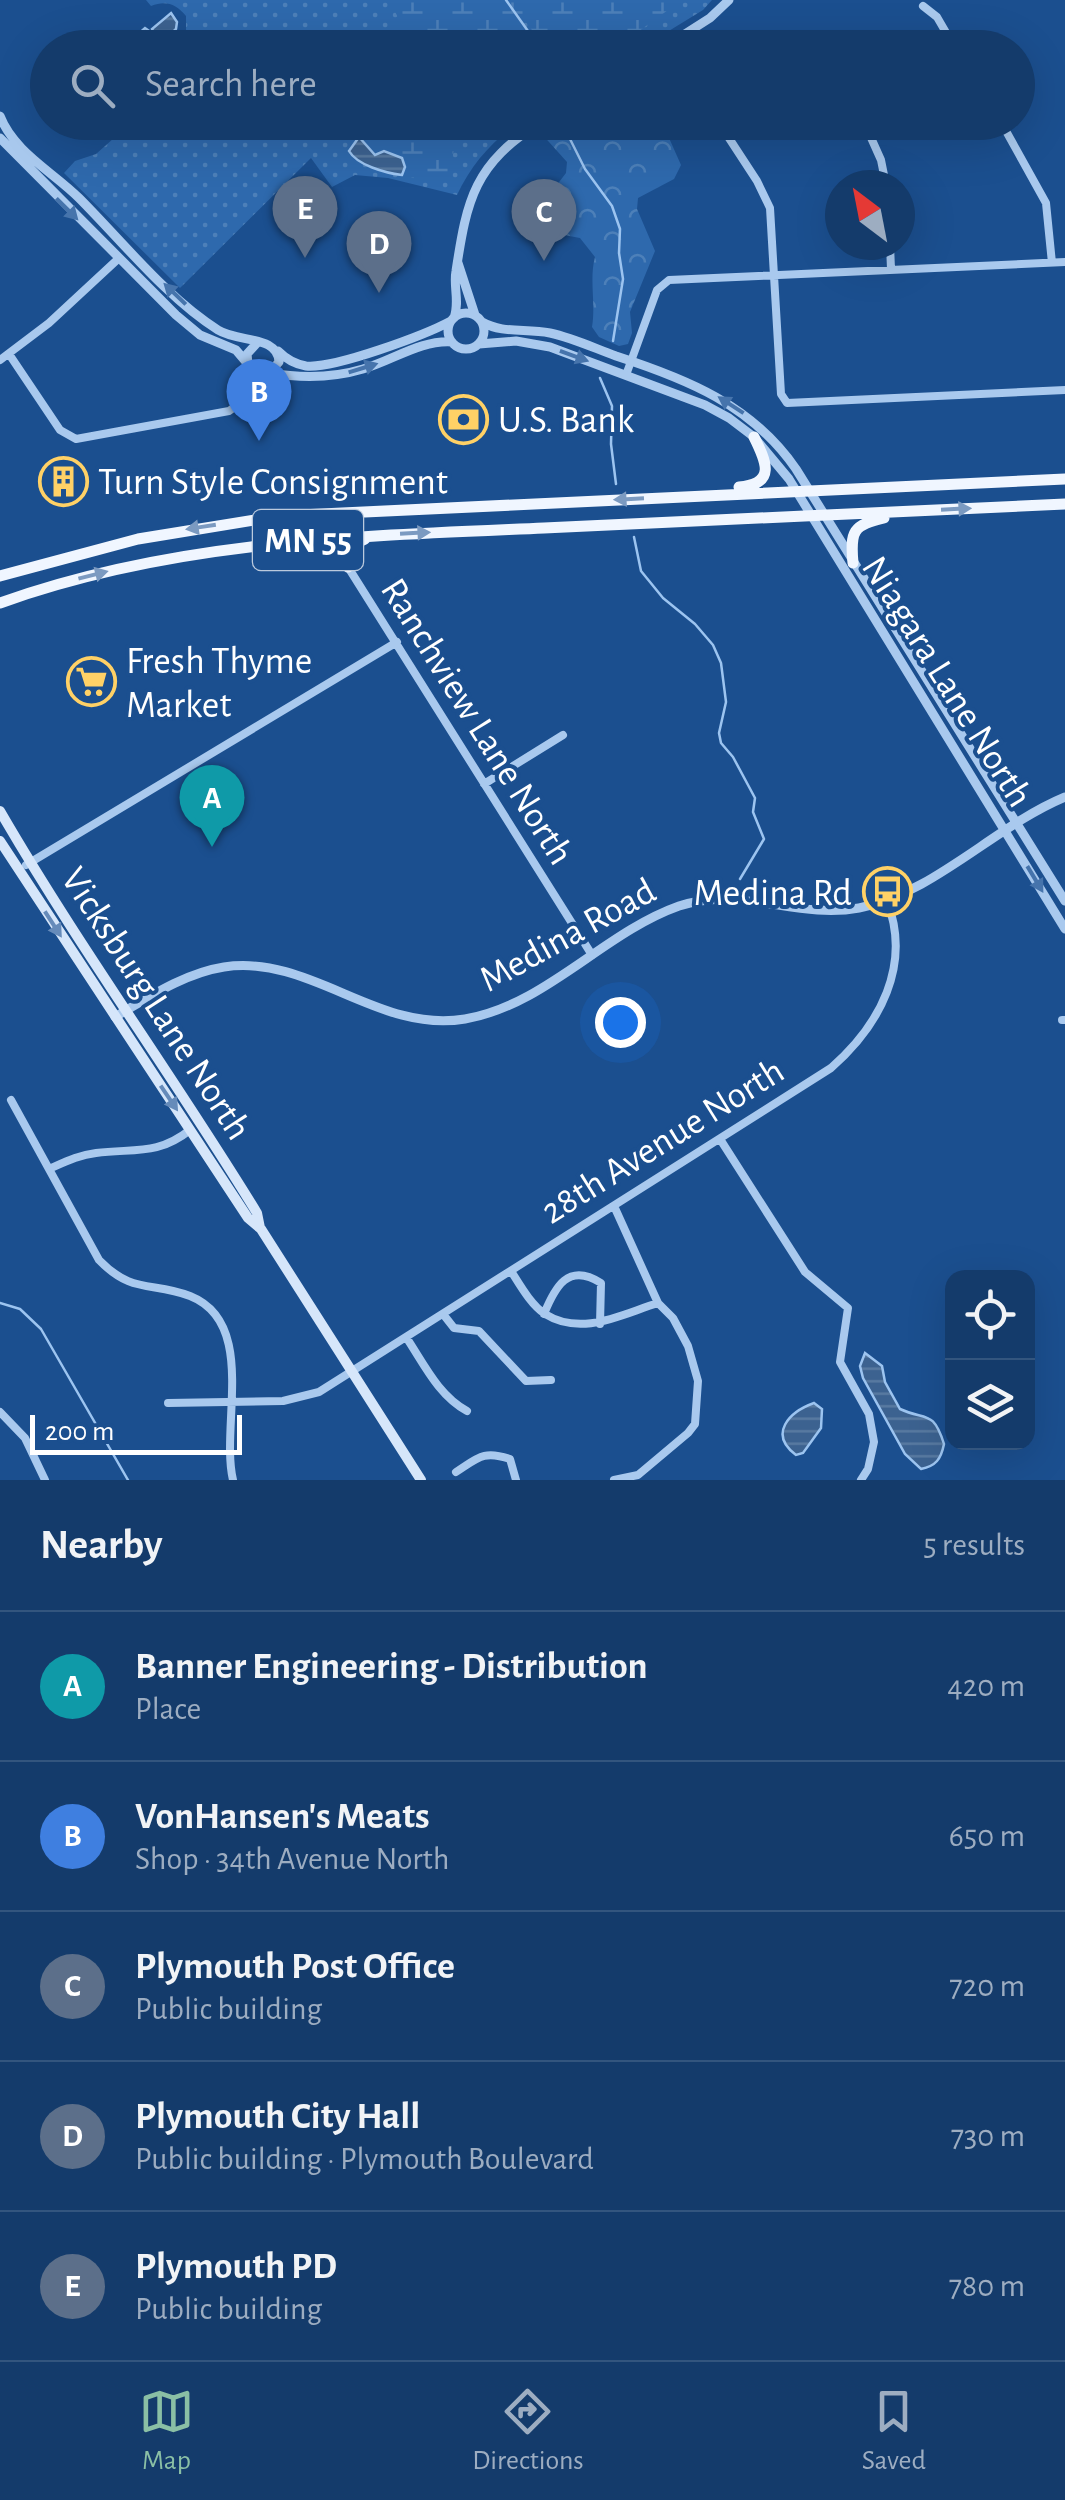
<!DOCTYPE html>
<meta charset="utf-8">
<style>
body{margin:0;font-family:"Alegreya Sans",sans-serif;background:#214673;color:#f1f3f6}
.controls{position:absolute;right:30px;bottom:30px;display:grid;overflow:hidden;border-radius:20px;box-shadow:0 10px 40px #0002}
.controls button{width:90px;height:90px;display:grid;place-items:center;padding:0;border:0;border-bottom:2px solid #33557e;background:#143b6b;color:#f1f3f6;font:50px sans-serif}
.compass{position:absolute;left:825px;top:170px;width:90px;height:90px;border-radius:50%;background:#143b6b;box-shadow:0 10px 40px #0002;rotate:328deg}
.scale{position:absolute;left:30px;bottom:25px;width:212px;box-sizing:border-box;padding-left:10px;border:5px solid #fff;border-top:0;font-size:28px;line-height:35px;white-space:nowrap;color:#fff;-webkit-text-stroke:8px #1b4f8f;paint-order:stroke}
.you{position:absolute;left:620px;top:1022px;width:35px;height:35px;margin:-25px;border:8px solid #fff;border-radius:50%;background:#1a73e8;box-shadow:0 0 0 15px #1a73e833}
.badge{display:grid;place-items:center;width:65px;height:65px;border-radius:50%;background:#8abfa5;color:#fff;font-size:32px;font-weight:700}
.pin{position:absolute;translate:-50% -82px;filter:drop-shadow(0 2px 5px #0008)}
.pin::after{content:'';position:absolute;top:52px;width:35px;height:30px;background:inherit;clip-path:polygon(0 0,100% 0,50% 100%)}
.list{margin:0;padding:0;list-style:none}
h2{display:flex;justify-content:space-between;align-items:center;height:130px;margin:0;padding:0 40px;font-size:42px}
h2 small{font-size:32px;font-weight:400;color:#9dadc1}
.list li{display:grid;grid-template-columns:65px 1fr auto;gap:30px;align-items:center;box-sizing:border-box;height:150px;padding:0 40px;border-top:2px solid #33557e}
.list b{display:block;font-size:38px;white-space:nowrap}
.list p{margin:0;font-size:32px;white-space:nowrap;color:#9dadc1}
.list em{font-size:32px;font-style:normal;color:#9dadc1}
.icon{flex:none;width:55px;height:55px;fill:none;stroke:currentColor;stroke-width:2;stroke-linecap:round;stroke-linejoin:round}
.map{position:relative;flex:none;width:1065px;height:1480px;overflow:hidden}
.search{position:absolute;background:#143b6b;box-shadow:0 10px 40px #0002;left:30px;right:30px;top:30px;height:110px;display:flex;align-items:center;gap:25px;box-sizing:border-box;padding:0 35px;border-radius:55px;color:#9dadc1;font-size:38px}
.sheet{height:880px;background:#143b6b}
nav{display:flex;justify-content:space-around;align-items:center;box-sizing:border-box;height:140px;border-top:2px solid #33557e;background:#143b6b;font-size:28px;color:#9dadc1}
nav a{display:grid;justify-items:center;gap:5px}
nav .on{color:#8abfa5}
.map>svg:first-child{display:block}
</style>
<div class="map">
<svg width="1065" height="1480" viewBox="0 0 1065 1480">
<defs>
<pattern id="green-dots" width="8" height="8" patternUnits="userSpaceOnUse" patternTransform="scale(2.5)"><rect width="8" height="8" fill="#2e69ad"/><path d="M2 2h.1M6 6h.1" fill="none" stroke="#4d80b9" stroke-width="1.8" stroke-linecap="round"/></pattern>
<pattern id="forest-crowns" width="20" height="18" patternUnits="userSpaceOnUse" patternTransform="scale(2.5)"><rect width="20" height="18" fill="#2e69ad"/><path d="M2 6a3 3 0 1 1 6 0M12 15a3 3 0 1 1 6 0" fill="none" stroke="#4d80b9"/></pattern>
<pattern id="wetland-marsh" width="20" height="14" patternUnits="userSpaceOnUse" patternTransform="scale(2.5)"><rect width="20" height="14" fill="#2e69ad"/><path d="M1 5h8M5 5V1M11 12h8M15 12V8" fill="none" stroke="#4d80b9"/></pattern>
<pattern id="water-rules" width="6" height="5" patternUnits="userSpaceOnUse" patternTransform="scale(2.5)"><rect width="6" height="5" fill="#3c6290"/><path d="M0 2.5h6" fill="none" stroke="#597aa1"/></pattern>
</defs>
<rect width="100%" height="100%" fill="#1b4f8f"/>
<path fill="url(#green-dots)" d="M146 0H712L703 10 641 48 172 47 186 32V16C176 4 166 0 151 6Z
M131 123H518C491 142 471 165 457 195L388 178 355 175 332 187 311 158 180 288 64 173 75 161 96 154Z"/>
<path fill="url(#forest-crowns)" d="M556 123H668L669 138 681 165 674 179 638 198 637 209 655 251 630 312 632 333 628 344 619 346 599 337 592 327C596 304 589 279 595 257L580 238 564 235 574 212 553 190 566 173 567 162 540 132Z"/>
<path fill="url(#wetland-marsh)" d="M389 0H674L668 10 635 34 607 47H553L543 45 526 22 519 25 517 33 522 47 401 48 407 35Z
M363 123H475L456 142 447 177 436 184 402 175 405 167 402 158 384 151 375 155 359 137Z"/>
<path fill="url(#water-rules)" stroke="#9cc4f0" stroke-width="2.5" d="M171 13 177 22 176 29 159 45H143L136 36 145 28 155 35 152 29Z
M268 38H281L289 47H225L239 40 252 43Z
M359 137 375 155 384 151 402 158 405 167 402 175C385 173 357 165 349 151Z
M865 1353 882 1366 885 1382 900 1409C926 1421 933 1409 944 1444 941 1459 936 1466 921 1469L905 1454 863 1378 860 1366Z
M814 1403 822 1409 821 1428 803 1453 796 1455C768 1434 789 1412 814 1403Z"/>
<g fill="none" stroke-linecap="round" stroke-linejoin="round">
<path stroke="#9cc4f0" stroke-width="2.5" d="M506 0 540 48
M564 127 585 169 612 206 620 229 619 253 623 279 613 341
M600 378 612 406 611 444 616 484
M634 537 641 571 663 598 695 624 713 645 721 663 726 702 719 733 721 743 733 757 755 798 753 812 764 839 740 879
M0 1303 20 1309 41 1329 128 1480"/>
<path stroke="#a9c9ee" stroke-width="8" d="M923 6 937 17 955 48
M864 122 881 160 886 185
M1001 122 1046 203 1052 263
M725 132 757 181 770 208 781 394 787 403 1065 390
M890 245 891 269
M9 354 60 430 76 439 229 411 243 401 264 375
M0 360 49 323 118 259
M626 375 657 290 669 280 1065 262
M249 393 247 387 251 369
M348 567 592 955
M484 784 563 735
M26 865 397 642
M1062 1020H1065
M11 1100 99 1260C133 1295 152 1281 190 1296 258 1323 220 1425 233 1480
M720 1139 805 1272 848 1308 840 1362 869 1414 874 1442 868 1469 861 1480
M49 1169C65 1162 79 1155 96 1153 134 1148 157 1156 190 1130
M614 1206 658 1303 673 1318 688 1346 698 1381 695 1424 688 1433 638 1475 614 1480
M511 1271C520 1285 531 1305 545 1314 582 1337 622 1314 658 1303
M443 1314 454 1328 479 1331 526 1381 551 1380
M544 1314C555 1287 568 1262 601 1283L600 1324
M406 1337C424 1364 438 1395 467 1411
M168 1403 283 1401 319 1392 831 1068C880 1025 912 965 887 901
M0 1412 25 1438 45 1480
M456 1472C478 1458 483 1450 510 1459L516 1480"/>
<path stroke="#a9c9ee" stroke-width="9" d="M663 48 710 18 729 0
M0 116C14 152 53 172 79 198 122 241 167 298 218 330 239 343 278 335 279 362L269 373 259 374 248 364 247 354 257 343
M0 138 176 315 200 335 236 350 247 363
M458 263 475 315
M448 331a18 18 0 1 1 36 0a18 18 0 1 1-36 0Z
M454 318C460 301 453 287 456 271 467 199 474 164 541 122
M482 322C503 334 526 328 550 333 573 338 594 348 616 356 687 379 752 405 796 469L1065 901
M479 344 516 341 550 347 705 405 729 418 754 437 789 479 1065 929
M278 351C286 359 294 364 306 366 334 369 425 335 451 321
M269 373C300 378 333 378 363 369 394 360 420 340 452 342
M115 1017C149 997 185 973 224 967 311 954 378 1034 465 1019 546 1005 603 933 679 906 740 885 798 920 859 908 933 894 995 826 1065 797"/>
<path stroke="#d6e6fa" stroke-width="10" d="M0 811C80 949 174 1077 257 1213L260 1228
M0 841 248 1218 261 1229 421 1480"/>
<path stroke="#f0f6ff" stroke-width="11" d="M739 487C777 484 766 461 754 437
M318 545H328L348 567
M853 563C850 531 853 525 884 518
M348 567V547L365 539
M0 576 138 539 279 516 1065 479
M0 603C175 540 360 536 544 528 718 520 891 512 1065 504"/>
</g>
<defs><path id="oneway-solid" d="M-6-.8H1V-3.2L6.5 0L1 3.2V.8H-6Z" transform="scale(2.5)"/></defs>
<g fill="#4674ac">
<use href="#oneway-solid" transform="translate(67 209) rotate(45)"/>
<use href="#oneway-solid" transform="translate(175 294) rotate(-136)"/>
<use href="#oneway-solid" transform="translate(574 356) rotate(20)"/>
<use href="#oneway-solid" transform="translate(363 368) rotate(-17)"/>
<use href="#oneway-solid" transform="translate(731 405) rotate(-147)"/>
<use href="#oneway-solid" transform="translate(1035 879) rotate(59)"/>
</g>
<g fill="#7b9ac1">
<use href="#oneway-solid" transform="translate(629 499) rotate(177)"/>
<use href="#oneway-solid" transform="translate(956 509) rotate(-3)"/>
<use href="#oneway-solid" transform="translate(201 527) rotate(171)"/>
<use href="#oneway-solid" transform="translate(415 533) rotate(-3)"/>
<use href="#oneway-solid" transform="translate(93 575) rotate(-14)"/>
</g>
<g fill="#668bba">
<use href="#oneway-solid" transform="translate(53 924) rotate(57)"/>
<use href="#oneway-solid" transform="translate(169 1098) rotate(56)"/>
</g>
<defs>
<symbol id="bank-ring" viewBox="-11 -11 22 22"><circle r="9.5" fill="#1b4f8f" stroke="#ffd166" stroke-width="1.5"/><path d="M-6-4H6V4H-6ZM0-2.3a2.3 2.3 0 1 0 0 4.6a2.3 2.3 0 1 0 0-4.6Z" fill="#ffd166"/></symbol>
<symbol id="building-ring" viewBox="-11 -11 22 22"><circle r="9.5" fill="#1b4f8f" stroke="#ffd166" stroke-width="1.5"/><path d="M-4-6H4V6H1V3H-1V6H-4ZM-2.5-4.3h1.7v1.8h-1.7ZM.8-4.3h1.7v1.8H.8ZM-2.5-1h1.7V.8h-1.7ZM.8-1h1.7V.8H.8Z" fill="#ffd166"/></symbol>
<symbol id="supermarket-ring" viewBox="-11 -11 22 22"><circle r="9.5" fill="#1b4f8f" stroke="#ffd166" stroke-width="1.5"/><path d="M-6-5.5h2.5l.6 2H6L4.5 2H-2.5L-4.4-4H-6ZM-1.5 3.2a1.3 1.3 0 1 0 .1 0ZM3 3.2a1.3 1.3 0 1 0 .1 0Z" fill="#ffd166"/></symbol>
<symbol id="bus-ring" viewBox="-11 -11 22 22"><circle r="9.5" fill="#1b4f8f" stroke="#ffd166" stroke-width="1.5"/><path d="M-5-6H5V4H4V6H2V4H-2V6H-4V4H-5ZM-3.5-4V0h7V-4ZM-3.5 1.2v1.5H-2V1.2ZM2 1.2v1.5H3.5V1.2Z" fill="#ffd166"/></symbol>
</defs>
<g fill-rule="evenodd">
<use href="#bank-ring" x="436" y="392" width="55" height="55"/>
<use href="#building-ring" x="36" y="454" width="55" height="55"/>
<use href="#supermarket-ring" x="64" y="654" width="55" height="55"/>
<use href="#bus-ring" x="860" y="864" width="55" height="55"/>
</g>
<g text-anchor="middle" stroke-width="8" stroke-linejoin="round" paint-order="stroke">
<rect fill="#1b4f8f" stroke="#bbcadd" stroke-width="2.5" x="253" y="510" width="110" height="60" rx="8"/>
<g font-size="35" font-weight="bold" fill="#fff">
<text x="308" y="552">MN 55</text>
</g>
<g font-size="38" fill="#fff" stroke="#1b4f8f" text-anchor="start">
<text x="498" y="432">U.S. Bank</text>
<text x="98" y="494">Turn Style Consignment</text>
<text x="126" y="673">Fresh Thyme<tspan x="126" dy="44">Market</tspan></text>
<text x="852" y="905" text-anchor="end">Medina Rd</text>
</g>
<g font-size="38" fill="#fff" stroke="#1b4f8f">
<text transform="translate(948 681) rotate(58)" y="13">Niagara Lane North</text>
<text transform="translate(478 721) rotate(58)" y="13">Ranchview Lane North</text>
<text transform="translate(567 934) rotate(-29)" y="13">Medina Road</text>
<text transform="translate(157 1003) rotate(57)" y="13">Vicksburg Lane North</text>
<text transform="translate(662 1140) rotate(-32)" y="13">28th Avenue North</text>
</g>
</g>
</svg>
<div class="controls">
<button><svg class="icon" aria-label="locate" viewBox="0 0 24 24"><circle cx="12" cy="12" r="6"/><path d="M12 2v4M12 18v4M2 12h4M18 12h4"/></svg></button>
<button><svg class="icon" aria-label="layers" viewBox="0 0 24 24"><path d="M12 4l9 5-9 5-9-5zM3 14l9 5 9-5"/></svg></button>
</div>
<svg class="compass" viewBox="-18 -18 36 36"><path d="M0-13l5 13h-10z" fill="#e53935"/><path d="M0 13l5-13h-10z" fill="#9dadc1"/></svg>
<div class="scale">200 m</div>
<div class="you"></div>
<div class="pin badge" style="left:212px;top:847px;background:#0f9aa8">A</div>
<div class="pin badge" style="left:259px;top:441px;background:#3f7fe0">B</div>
<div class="pin badge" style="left:544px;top:261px;background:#5c6f8a">C</div>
<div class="pin badge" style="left:379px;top:293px;background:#5c6f8a">D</div>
<div class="pin badge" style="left:305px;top:258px;background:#5c6f8a">E</div>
<div class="search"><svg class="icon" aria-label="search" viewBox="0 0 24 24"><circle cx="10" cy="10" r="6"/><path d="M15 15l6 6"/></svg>Search here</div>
</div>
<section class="sheet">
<h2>Nearby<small>5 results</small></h2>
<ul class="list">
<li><span class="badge" style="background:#0f9aa8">A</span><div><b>Banner Engineering - Distribution</b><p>Place</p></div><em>420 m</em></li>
<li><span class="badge" style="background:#3f7fe0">B</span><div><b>VonHansen's Meats</b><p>Shop · 34th Avenue North</p></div><em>650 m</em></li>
<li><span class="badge" style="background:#5c6f8a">C</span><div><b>Plymouth Post Office</b><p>Public building</p></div><em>720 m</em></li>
<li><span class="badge" style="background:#5c6f8a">D</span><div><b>Plymouth City Hall</b><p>Public building · Plymouth Boulevard</p></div><em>730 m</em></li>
<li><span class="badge" style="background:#5c6f8a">E</span><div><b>Plymouth PD</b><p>Public building</p></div><em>780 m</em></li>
</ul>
</section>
<nav>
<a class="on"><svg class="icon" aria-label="map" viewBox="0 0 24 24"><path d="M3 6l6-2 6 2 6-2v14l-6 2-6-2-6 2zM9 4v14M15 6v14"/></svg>Map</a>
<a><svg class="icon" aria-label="directions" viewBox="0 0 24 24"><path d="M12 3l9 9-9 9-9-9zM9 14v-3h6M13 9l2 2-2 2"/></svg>Directions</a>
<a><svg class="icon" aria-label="saved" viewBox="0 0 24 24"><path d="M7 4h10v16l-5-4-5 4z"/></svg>Saved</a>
</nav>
